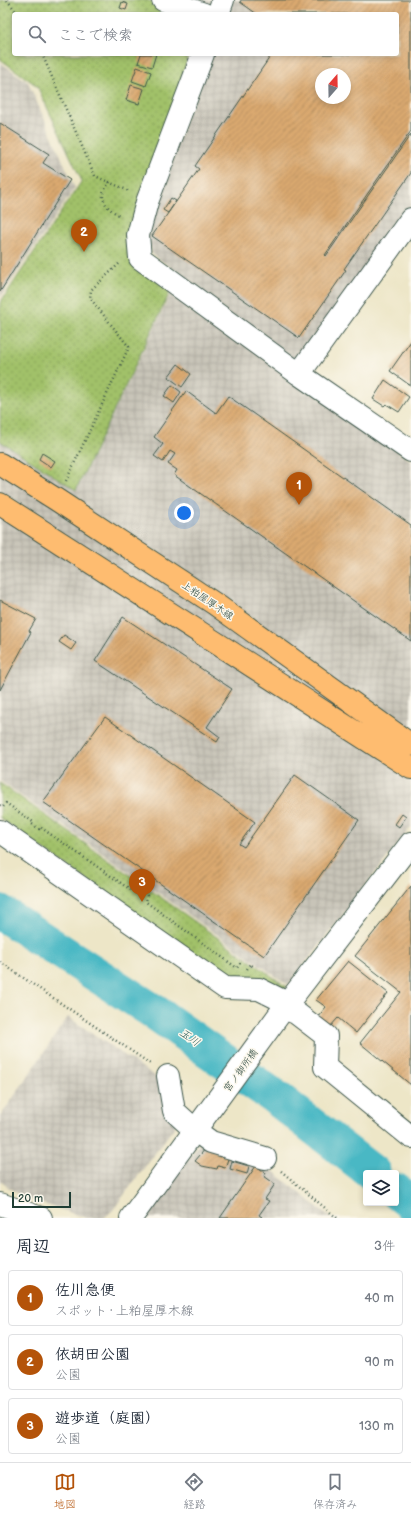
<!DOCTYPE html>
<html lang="ja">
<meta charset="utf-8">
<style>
body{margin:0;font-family:"Balsamiq Sans","Klee One",sans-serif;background:#f2f2f3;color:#1f2937}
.controls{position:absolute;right:12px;bottom:12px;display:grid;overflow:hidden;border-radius:4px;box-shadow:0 2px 6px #0003}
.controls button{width:36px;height:36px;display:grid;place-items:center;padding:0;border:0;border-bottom:1px solid #e0e1e3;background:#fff;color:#1f2937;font:20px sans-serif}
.compass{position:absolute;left:315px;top:68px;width:36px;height:36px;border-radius:50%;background:#fff;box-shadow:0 2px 6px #0003;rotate:20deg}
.scale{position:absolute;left:12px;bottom:10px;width:59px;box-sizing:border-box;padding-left:4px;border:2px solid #1f3d34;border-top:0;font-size:11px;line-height:14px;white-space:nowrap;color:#1f3d34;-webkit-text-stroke:3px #fbf7ec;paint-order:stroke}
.you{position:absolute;left:184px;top:513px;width:14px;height:14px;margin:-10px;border:3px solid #fff;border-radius:50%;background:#1a73e8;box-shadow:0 0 0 6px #1a73e833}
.badge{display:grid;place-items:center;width:26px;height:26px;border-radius:50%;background:#b45309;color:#fff;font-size:13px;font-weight:700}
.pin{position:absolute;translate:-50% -33px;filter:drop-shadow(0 1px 2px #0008)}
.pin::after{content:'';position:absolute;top:21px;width:14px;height:12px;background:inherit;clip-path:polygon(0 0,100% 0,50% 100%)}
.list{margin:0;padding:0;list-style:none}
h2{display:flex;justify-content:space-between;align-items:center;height:52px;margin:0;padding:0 16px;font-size:17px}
h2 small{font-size:13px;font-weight:400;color:#747a83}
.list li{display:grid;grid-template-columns:26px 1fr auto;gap:12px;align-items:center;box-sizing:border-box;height:56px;margin:0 8px 8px;padding:0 8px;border:1px solid #e0e1e3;border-radius:4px}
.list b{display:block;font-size:15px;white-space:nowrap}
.list p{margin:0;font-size:13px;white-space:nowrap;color:#747a83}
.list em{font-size:13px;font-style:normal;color:#747a83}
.icon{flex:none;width:22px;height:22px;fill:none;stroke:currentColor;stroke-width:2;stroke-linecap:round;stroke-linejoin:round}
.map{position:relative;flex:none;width:411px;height:1218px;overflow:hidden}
.search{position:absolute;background:#fff;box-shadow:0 2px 6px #0003;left:12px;right:12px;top:12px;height:44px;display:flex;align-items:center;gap:10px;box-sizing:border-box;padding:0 14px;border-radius:4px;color:#747a83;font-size:15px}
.sheet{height:244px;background:#fff}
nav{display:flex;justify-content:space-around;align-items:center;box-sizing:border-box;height:56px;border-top:1px solid #e0e1e3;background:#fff;font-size:11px;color:#747a83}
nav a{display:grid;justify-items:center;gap:2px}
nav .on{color:#b45309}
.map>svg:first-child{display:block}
</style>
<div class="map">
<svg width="411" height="1218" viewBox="0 0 411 1218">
<defs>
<pattern id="industrial-grid" width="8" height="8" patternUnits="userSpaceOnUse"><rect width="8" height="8" fill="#c8c4b8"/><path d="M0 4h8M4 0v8" fill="none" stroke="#aba99f"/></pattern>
<pattern id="park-dots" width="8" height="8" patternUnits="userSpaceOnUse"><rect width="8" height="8" fill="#a1c169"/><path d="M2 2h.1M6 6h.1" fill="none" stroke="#839e57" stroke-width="1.8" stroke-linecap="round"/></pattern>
<pattern id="building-hatch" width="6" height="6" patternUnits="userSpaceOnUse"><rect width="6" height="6" fill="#daa970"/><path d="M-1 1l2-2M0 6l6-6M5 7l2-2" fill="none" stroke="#b08b5d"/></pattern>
</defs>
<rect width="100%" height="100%" fill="#fbf7ec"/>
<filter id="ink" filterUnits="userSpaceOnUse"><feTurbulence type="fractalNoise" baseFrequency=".025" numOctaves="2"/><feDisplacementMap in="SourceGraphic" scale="8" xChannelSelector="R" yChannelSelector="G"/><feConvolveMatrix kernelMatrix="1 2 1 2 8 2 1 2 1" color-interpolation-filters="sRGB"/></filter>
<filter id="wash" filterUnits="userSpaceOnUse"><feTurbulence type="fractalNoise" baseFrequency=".012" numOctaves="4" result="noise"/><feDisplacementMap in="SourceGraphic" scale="16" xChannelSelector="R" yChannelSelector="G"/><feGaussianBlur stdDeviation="0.9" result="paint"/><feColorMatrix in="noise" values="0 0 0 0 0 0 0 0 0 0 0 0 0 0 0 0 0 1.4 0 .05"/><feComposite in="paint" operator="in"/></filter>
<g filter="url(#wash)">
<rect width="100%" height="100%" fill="#ede6c7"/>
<path fill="url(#industrial-grid)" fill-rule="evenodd" d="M187 0H411V205L287 374 411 461V827L288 985 0 781V441L76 490 180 274 153 255 146 239 207 54H397V14H220ZM321 74H345V98H321Z
M0 62 28 82 75 188 0 298Z
M68 1017 162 1081 178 1122 113 1210 104 1218H87L22 1197 0 1181V1117Z
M203 1140 263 1163 331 1218H142Z"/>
<path fill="url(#park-dots)" stroke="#607f4e" d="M0 0H147L189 14H14V54H189L130 237 170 292 76 490 0 441V303L81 182V179L37 86 0 59Z
M0 783 287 987 280 996 234 985 0 818Z"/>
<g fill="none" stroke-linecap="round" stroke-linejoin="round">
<path stroke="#4ab8c4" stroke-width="36" d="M0 912 156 1013 279 1100 373 1173
M396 1191 411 1203"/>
</g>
<g id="blocks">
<path fill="url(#building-hatch)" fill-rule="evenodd" d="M241 0H411V131L325 255 326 256 411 134V173L344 269 346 270 299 338 152 236 199 169 195 166 272 54H397V14H257L240 2ZM321 74H345V98H321Z
M122 2 128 4 126 10 120 8Z
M141 54H156L152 67 138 63Z
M137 67 151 72 146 86 132 81Z
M131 85 144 89 139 104 126 100Z
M0 123 49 154 43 163 70 180 0 292Z
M171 198 176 201 168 213 163 210Z
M411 341V386L390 371Z
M178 364 191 374 182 387 168 377Z
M385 380 409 397 399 412 386 404 384 406 373 399Z
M172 385 181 392 174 403 164 396Z
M186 391 216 413 228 396 411 525V641L174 475 177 470 168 464 175 454 170 451 163 462 154 456 163 444 154 437Z
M42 453 55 461 51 467 39 459Z
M0 600 36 619 29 631 31 632 0 690Z
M123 617 232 689 207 727 220 737 217 742 95 661Z
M64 635 76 643 71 650 59 642Z
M105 717 255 822 239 844 244 847 295 775 359 820 264 956 43 802Z
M402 814 406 817 399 827 395 824Z
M411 886V1085L360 1043 401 992 355 956Z
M348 961 388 993 356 1033 338 1018 329 1028 317 1018 326 1007 316 1000Z
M206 1148 229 1156 225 1168 218 1166 217 1169 202 1166 195 1161Z
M232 1161 249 1166 247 1174 230 1169Z
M256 1166 266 1173 264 1176 275 1184 265 1199 269 1201 259 1215 262 1217 261 1218H220Z"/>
</g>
</g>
<g filter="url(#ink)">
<use href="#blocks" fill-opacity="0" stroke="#3e564a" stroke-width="1"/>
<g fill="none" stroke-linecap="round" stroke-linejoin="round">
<defs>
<path id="minor" d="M163 0 204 14
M218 14 223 0
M203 54 147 202 138 235 140 258 299 374 411 451
M299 374 411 219
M0 831 225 988 259 989 279 999 284 1008 296 1013 326 1036 325 1067 411 1137
M168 1076 174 1111 196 1131 211 1142 265 1158
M0 1204 41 1218
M131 1218 284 1008 411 843"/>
<path id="major" d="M0 464 57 500 215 604 411 745
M0 504 411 768"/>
</defs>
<use href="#minor" stroke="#3e564a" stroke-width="24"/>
<use href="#major" stroke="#3e564a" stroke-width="24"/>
<path stroke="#3e564a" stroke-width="2.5" stroke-dasharray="1 3" stroke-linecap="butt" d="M7 0 18 14
M42 54 95 176 127 190 128 193
M110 182C107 186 102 192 103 197 104 205 113 213 120 215
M66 481 129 347 90 298 91 290 120 263
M0 805 3 807 6 803 33 822 32 824 39 829 40 827 131 890C137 886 144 889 147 896L146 902 237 968 240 964 243 966
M0 962 152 1065
M247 969 250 964 254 967
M281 1171 337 1218"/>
<use href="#minor" stroke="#fff" stroke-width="22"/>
<use href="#major" stroke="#febc70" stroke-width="22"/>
</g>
</g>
<g text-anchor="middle" stroke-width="3" stroke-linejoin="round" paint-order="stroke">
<g font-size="10" fill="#1f3d34" stroke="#fbf7ec">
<text transform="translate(208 600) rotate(34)" y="4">上粕屋厚木線</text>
<text transform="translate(240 1070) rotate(-54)" y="4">宮ノ御所橋</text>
</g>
<g font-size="11" font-style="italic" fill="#2a5c58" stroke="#fbf7ec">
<text transform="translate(190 1037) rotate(35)" y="4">玉川</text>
</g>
</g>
</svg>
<div class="controls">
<button><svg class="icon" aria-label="layers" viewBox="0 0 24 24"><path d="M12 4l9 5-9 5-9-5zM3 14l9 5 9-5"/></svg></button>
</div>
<svg class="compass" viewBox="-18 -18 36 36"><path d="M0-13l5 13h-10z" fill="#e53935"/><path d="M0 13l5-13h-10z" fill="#747a83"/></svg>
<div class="scale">20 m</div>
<div class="you"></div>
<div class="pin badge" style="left:299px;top:505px">1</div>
<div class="pin badge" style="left:84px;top:252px">2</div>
<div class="pin badge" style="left:142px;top:902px">3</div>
<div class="search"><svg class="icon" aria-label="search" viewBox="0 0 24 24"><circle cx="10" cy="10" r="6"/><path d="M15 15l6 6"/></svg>ここで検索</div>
</div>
<section class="sheet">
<h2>周辺<small>3件</small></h2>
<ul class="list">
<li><span class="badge">1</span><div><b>佐川急便</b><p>スポット · 上粕屋厚木線</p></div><em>40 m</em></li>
<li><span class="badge">2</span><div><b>依胡田公園</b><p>公園</p></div><em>90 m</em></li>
<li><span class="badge">3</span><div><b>遊歩道（庭園）</b><p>公園</p></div><em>130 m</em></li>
</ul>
</section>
<nav>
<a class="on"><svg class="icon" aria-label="map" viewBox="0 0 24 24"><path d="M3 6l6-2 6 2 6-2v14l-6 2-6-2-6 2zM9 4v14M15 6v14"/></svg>地図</a>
<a><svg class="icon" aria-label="directions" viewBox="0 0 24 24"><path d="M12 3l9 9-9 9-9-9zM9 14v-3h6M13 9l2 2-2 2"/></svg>経路</a>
<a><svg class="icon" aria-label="saved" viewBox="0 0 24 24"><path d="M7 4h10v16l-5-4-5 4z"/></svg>保存済み</a>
</nav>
